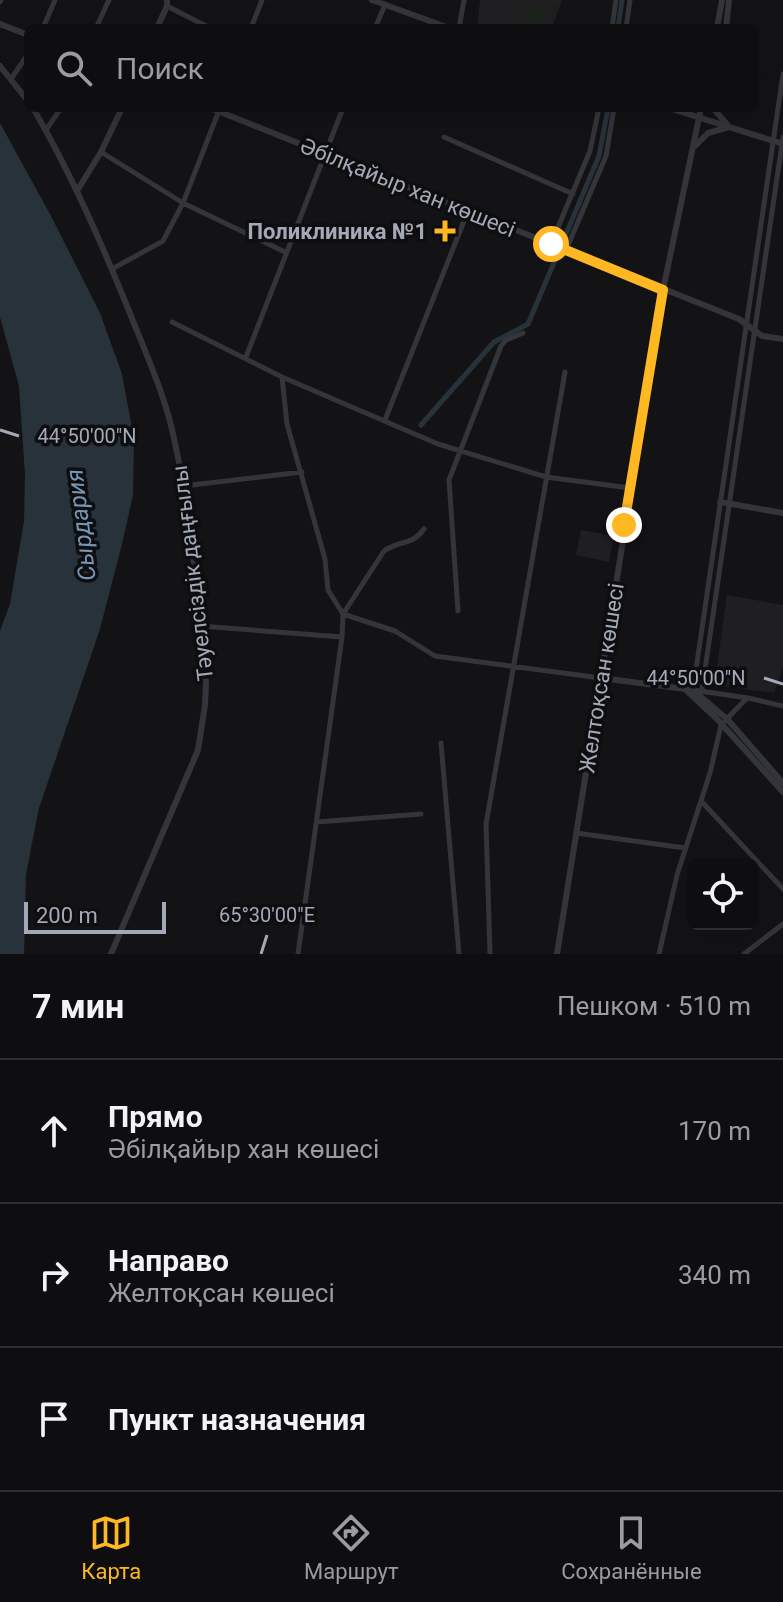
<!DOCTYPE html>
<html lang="ru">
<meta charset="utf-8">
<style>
body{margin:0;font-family:Roboto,sans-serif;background:#171719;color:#f1f3f6}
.controls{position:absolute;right:24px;bottom:24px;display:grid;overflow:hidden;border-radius:12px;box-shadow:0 8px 32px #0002}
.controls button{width:72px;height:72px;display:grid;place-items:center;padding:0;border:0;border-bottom:2px solid #2e2e30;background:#0e0e10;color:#f1f3f6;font:40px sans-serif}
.scale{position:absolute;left:24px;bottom:20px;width:142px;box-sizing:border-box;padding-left:8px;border:4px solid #a4a9b7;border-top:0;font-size:22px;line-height:28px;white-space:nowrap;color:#a4a9b7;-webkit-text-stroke:6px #0e0e10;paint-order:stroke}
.stop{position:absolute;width:24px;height:24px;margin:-18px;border:6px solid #ffb722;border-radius:50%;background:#fff}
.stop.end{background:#ffb722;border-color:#fff;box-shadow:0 2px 8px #0008}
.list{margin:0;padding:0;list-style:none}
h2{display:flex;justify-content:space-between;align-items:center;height:104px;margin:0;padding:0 32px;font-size:34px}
h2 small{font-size:26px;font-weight:400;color:#9b9c9f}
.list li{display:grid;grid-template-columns:52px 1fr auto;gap:24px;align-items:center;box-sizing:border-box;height:144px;padding:0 32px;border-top:2px solid #2e2e30}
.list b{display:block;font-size:30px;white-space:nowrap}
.list p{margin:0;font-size:26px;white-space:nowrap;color:#9b9c9f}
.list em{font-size:26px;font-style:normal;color:#9b9c9f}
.icon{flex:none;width:44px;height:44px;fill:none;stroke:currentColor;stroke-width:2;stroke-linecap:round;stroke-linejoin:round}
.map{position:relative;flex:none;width:783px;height:954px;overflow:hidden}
.search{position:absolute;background:#0e0e10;box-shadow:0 8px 32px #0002;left:24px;right:24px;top:24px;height:88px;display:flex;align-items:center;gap:20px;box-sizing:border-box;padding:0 28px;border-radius:12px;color:#9b9c9f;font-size:30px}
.sheet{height:536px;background:#0e0e10}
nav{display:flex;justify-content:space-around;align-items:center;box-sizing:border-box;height:112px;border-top:2px solid #2e2e30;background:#0e0e10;font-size:22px;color:#9b9c9f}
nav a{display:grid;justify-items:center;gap:4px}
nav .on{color:#ffb722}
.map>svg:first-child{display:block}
</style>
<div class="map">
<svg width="783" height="954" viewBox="0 0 783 954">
<rect width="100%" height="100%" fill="#131315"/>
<path fill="#1f1f22" d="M480 0H562L552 28H488L477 27Z
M581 530 614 536 609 562 576 555Z
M727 595 783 605V667L774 693 721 686 715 680Z"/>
<path fill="#1b231c" d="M537 1 549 4 543 28 519 24 525 6 535 9Z"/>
<path fill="#28323a" d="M0 123 51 216 100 313 122 374 134 439 133 495 122 544 100 629 39 808 32 843 26 875 24 954H0V631L10 604 24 521 25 475 19 386 0 317Z"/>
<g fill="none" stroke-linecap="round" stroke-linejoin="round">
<path stroke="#28323a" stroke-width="5" d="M618 28 622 0
M421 425 494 342 528 324 599 156 608 108"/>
<path stroke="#34353b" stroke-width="5" d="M0 2 1 0
M167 6 210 28
M43 28 55 0
M96 28 109 0
M251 28 262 0
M375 28 385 5
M459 28 464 0
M612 28 616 0
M626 28 630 0
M783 74 693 690 748 698 783 706
M11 79 28 54
M46 130 61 108
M444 137 573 194
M101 152 183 203 285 252
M551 244 590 151 599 108
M566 250 606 156 614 108
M112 269 163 241 183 203 220 108
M172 322 282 377 438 444 546 477 630 488
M246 357 343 108
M282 377 287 424 325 559 328 590 343 614
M385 420 468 211
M183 486 302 472
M458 611 449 480 501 346 506 340 523 333
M343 614 395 631 435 656 601 678
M343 614 384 551C399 540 412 546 424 529
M200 626 342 637
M702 690 783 137
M441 743 459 954
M702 802 783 889
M317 822 421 814
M576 833 685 848
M298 954 342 637 343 614
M490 954 486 824 565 372
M659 954 677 875 710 773 721 725 747 698
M744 954 783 924"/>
<path stroke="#34353b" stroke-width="6" d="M372 0 449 28
M0 24 28 35
M157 28 167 6V0
M717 28 722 0
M726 28 729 0
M0 66 28 101
M33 108C71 173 101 242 129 311 146 354 166 397 175 443 192 522 198 604 206 684L205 705 198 750 111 954
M210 108 739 319 762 336 783 339
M669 108 783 144
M695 146 708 133 729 127 713 108
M77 191 101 152 122 108
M720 502 783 513
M601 678 693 690 728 720 783 783
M687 691 717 719 783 792
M557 954 663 290 701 108"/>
</g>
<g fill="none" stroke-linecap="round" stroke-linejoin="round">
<path stroke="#ffb722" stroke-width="10" d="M551 244 663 290 624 525"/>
</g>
<path fill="none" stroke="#a4a9b7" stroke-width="3" d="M0 430 19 436M764 678 783 684M261 954 267 935"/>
<path fill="#ffb722" stroke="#0e0e10" stroke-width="3" d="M441 219h8v8h8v8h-8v8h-8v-8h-8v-8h8z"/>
<g text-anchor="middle" stroke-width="7" stroke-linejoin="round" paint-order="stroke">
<g font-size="22" fill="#a4a9b7" stroke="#0e0e10">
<text transform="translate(408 187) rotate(22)" y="8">Әбілқайыр хан көшесі</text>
<text transform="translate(192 573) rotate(-97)" y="8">Тәуелсіздік даңғылы</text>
<text transform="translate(601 678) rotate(-81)" y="8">Желтоқсан көшесі</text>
</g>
<g font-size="22" font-weight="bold" fill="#a4a9b7" stroke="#0e0e10" text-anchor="end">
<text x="427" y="239">Поликлиника №1</text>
</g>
<g font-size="24" font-style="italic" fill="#7797b6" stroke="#0e0e10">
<text transform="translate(81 525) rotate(-97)" y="8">Сырдария</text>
</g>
</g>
<g font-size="20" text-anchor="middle" fill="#a4a9b7" stroke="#0e0e10" stroke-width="7" stroke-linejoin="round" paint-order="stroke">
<text x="87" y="443">44°50'00"N</text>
<text x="696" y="685">44°50'00"N</text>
<text x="267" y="922">65°30'00"E</text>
</g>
</svg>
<div class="controls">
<button><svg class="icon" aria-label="locate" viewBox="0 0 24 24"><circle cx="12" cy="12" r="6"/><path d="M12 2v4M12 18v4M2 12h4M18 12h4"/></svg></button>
</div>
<div class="scale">200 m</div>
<div class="stop" style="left:551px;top:244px"></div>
<div class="stop end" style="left:624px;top:525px"></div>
<div class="search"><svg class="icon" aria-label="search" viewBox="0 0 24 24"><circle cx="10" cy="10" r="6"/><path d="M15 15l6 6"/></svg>Поиск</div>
</div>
<section class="sheet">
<h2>7 мин<small>Пешком · 510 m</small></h2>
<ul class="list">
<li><svg class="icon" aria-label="ahead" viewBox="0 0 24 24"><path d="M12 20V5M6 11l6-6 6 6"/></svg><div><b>Прямо</b><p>Әбілқайыр хан көшесі</p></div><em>170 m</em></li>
<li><svg class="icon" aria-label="right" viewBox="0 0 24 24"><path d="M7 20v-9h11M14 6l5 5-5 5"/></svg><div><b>Направо</b><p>Желтоқсан көшесі</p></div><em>340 m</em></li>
<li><svg class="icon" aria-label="arrive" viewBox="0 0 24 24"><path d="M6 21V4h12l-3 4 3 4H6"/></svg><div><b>Пункт назначения</b></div></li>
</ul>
</section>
<nav>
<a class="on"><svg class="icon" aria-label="map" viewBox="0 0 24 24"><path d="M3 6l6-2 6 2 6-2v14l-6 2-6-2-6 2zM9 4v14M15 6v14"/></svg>Карта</a>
<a><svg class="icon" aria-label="directions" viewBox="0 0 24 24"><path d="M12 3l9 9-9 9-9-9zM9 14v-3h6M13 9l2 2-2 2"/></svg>Маршрут</a>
<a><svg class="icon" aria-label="saved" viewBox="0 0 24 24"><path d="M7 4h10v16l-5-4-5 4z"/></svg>Сохранённые</a>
</nav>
